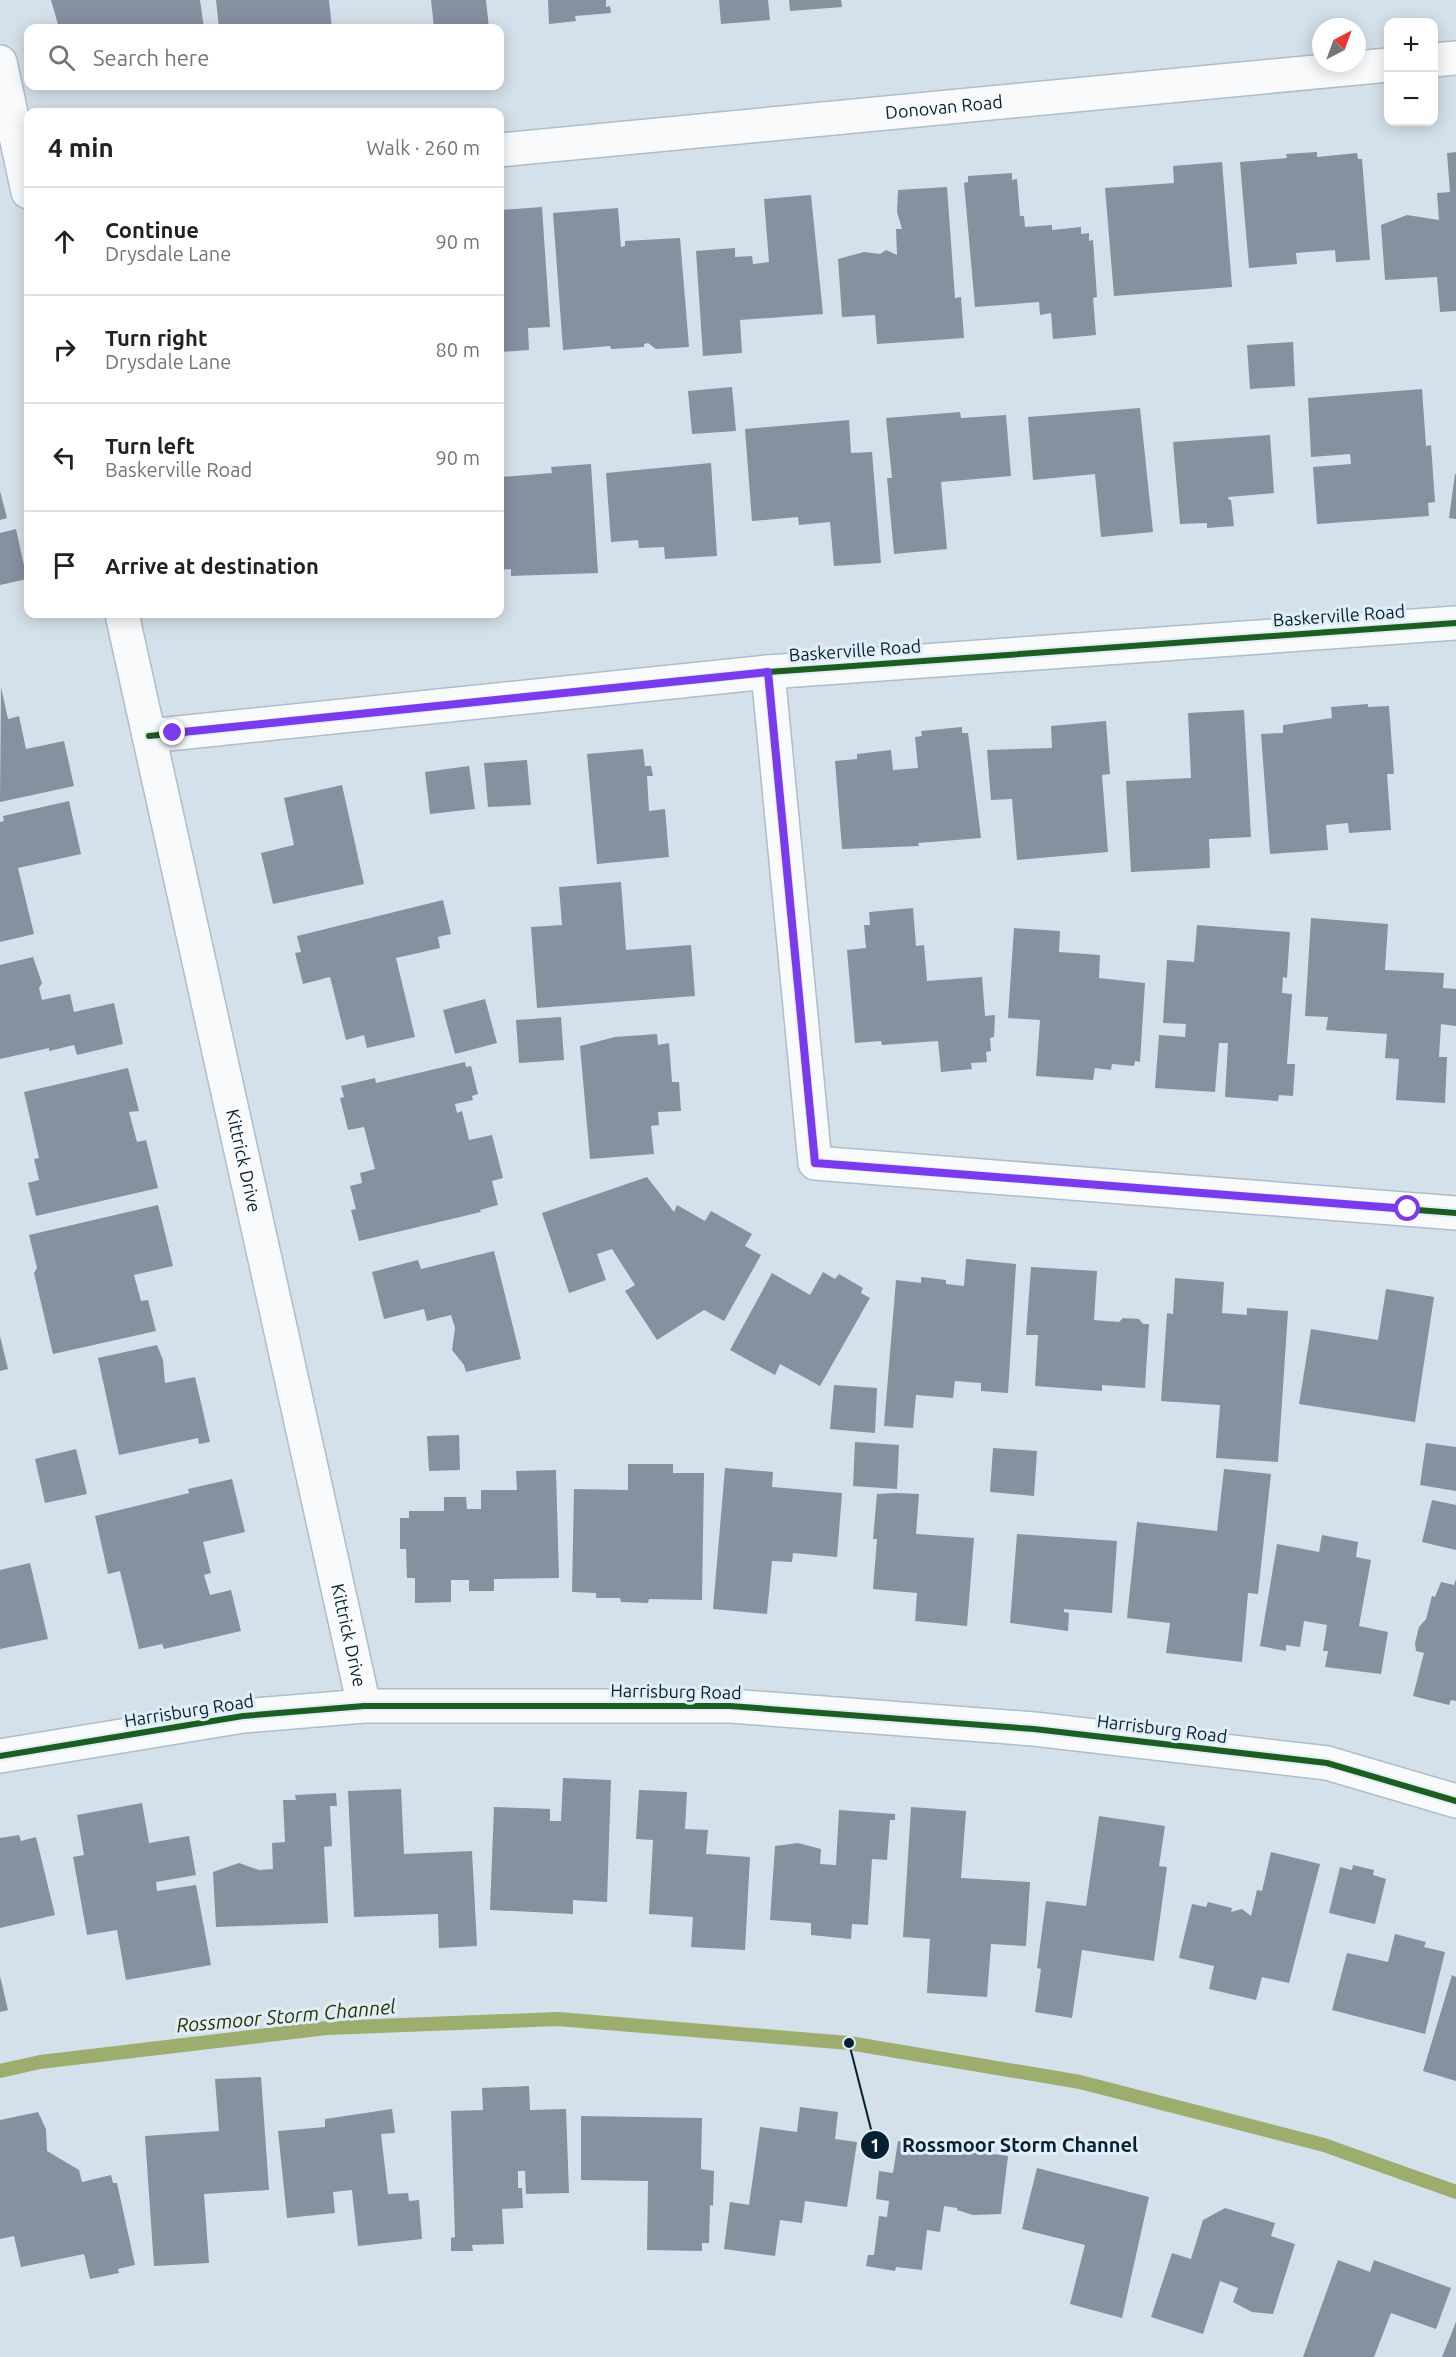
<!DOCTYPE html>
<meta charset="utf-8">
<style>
body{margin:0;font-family:Ubuntu,sans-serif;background:#f2f2f2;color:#202124}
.controls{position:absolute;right:18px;top:18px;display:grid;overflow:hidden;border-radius:12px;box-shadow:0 3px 15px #0003}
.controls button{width:54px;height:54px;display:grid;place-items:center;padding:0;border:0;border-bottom:2px solid #e0e0e0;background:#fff;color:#202124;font:30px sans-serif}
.compass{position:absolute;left:1312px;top:18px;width:54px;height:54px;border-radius:50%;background:#fff;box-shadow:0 3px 15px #0003;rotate:41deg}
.stop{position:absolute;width:18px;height:18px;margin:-14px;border:4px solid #7c3aed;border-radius:50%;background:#fff}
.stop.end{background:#7c3aed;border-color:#fff;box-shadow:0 2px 6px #0008}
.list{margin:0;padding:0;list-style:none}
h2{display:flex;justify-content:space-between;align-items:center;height:78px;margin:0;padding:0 24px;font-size:26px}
h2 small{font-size:20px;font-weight:400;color:#757577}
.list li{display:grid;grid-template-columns:39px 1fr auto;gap:18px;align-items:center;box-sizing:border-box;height:108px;padding:0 24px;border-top:2px solid #e0e0e0}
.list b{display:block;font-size:22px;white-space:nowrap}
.list p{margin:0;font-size:20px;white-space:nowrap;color:#757577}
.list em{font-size:20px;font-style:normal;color:#757577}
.icon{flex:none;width:33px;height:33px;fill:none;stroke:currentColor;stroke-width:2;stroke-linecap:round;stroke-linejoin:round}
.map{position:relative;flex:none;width:1456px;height:2357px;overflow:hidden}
.search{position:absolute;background:#fff;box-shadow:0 3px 15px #0003;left:24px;top:24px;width:480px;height:66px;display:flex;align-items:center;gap:15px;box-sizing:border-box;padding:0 21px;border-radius:12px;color:#757577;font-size:22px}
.panel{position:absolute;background:#fff;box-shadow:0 3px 15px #0003;left:24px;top:108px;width:480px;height:510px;border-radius:12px}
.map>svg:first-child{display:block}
</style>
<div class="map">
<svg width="1456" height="2357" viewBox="0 0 1456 2357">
<rect width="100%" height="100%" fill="#d4e1ea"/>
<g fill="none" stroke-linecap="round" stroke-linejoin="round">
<path stroke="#9dad6d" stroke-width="14" d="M0 2071 40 2062 327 2028 558 2019 849 2043 1080 2082 1324 2145 1456 2192"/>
</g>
<path fill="#85919f" d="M51 0H200L204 28H59Z
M216 0H329L332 28H219Z
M431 0H486L489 28H434Z
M548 0H606V7L610 6 611 13 575 16 576 21 549 24Z
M719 0H768L770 20 721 24Z
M789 0H841L842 7 790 11Z
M1317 152V157L1357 153 1358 159H1362L1370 260 1336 262 1335 250 1296 253 1297 264 1249 268 1240 162 1287 158 1286 154Z
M1456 152V311L1440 312 1437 277 1385 280 1381 225 1407 215 1439 220 1437 193 1450 192 1447 153Z
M1222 162 1232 287 1114 296 1105 188 1174 183 1173 166Z
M1012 173V180L1017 179 1020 216H1024L1025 227 1052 225V230L1081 227V234L1089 233V241L1093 240 1097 297 1093 298 1096 335 1053 339 1051 313 1040 315 1039 302 975 307 964 183 968 182V176Z
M947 187 955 298 961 297 964 338 877 344 875 315 842 317 838 259 864 252 880 254 886 250 897 255 896 229H902L897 212 898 190Z
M811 195 823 314 740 320 742 353 703 356 696 251 735 248V257L752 256 753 264 769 262 764 199Z
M542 207 550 327 528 328 529 350 500 352V210Z
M618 208 621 247 625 246V241L680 238 689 347 656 349 648 343 644 344V347L611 349 610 346 563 350 553 213Z
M1293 342 1295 386 1250 389 1247 345Z
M732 387 736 431 692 434 688 391Z
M1422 389 1426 446 1431 445 1435 502 1428 503 1429 516 1317 524 1313 467 1351 464 1350 454 1311 457 1308 398Z
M1140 408 1153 532 1101 537 1095 474 1033 480 1028 417Z
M960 412 961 418 1006 415 1011 476 941 482 947 549 894 554 887 478H892L886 418Z
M849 420 851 453 872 452 881 563 834 566 830 522 799 525 798 517 752 521 745 429Z
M1270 435 1274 493 1228 497 1229 500H1231L1234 526 1207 528V523L1180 524 1173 442Z
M711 463 717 556 665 559 664 547 639 548 638 540 611 542 606 473Z
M591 464 598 573 511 576V569L500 570V477L552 473 551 467Z
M1455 474H1456V519L1449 518Z
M0 491 7 518 0 520Z
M16 529 27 579 0 585V533Z
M1 687 8 719 19 716 26 749 64 741 74 786 0 802Z
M1368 704V707L1389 706 1394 774H1387L1391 830 1349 833 1348 823 1326 825 1328 850 1270 854 1261 734 1283 733V725L1332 718 1331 707Z
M1244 710 1251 837 1209 839 1210 868 1131 872 1126 781 1191 778 1188 713Z
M1106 721 1110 774 1102 775 1108 852 1017 860 1012 799 991 800 987 750 1052 748 1051 726Z
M962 727V733H968L981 838 918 843 919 846 842 849 835 761 857 759V754L891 750 893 770 918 768 915 737 922 736 921 731Z
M643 749 645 766H651L653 776H647L649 811 665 809 669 857 597 864 587 754Z
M527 760 531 805 488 807 484 763Z
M469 766 475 809 430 814 425 772Z
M342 785 364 884 273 904 261 853 294 845 284 798Z
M69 801 81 854 18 868 34 934 0 942V822L4 821 3 816Z
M621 882 626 950 691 945 695 996 537 1008 531 927 562 925 559 887Z
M443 900 451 934 438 937 440 948 396 958 415 1037 367 1048 364 1035 346 1040 330 977 303 984 295 953 301 952 297 936Z
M913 908 916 946 924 945 927 981 982 977 985 1016 995 1015 994 1037 990 1038 991 1051 986 1052 987 1062 971 1063 972 1069 941 1072 938 1041 882 1045 881 1041 855 1043 847 950 866 948 864 925H870L869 912Z
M1311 918 1388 924 1385 970 1444 973 1443 988 1456 989V1026L1441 1024 1439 1057H1447L1445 1103 1396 1100 1399 1059 1385 1058 1387 1034 1326 1030 1328 1017 1305 1016Z
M1197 925 1290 932 1287 978 1283 977 1282 993 1292 994 1287 1064H1295L1293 1096 1279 1095 1278 1101 1225 1097 1228 1043H1219L1215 1092 1155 1088 1159 1035 1185 1037 1186 1024 1163 1023 1167 960 1194 962Z
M1014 928 1060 931 1059 952 1100 955 1099 978 1145 983 1140 1062 1135 1061 1134 1066 1112 1064 1111 1070 1095 1068 1093 1080 1036 1076 1040 1020 1008 1018Z
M33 957 42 983 39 988 42 1000 70 994 74 1012 114 1003 123 1044 77 1055 74 1045 49 1051V1048L0 1059V965Z
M485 999 497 1043 455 1054 443 1010Z
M561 1017 564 1060 519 1063 516 1020Z
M657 1034 658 1045 669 1043 672 1082H679L681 1111 658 1112 659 1125 651 1126 654 1154 590 1159 580 1046 615 1037Z
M465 1062 466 1067 471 1066 478 1094 472 1096 473 1100 455 1104 457 1113 462 1111 469 1140 492 1135 503 1178 492 1181 498 1205 480 1210 481 1212 359 1241 351 1210 356 1209 350 1186 362 1183 360 1173 375 1169 364 1127 348 1130 340 1098 344 1097 341 1086 375 1078 376 1083Z
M128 1068 139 1111 129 1112 137 1142 146 1140 158 1188 36 1216 28 1183 39 1180 34 1159 39 1158 24 1092Z
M647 1177 674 1212 677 1205 705 1221 711 1211 752 1234 745 1246 761 1255 724 1321 704 1310 657 1340 625 1291 635 1285 612 1249 597 1254 606 1280 569 1293 542 1213Z
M158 1205 173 1266 134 1275 141 1301 148 1300 156 1331 53 1354 34 1273 37 1268 29 1235Z
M494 1251 521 1359 466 1372 464 1365 452 1350 455 1328 451 1315 427 1321 424 1309 384 1319 372 1272 418 1260 421 1269Z
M966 1259 1016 1264 1008 1393 981 1391V1383L955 1381 953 1398 916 1395 913 1428 884 1426 896 1280 921 1283V1277L946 1280V1284L964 1286Z
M1031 1267 1097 1271 1094 1320 1119 1322 1123 1318 1139 1319 1143 1324H1149L1145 1388 1102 1385V1391L1035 1386 1038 1335H1026Z
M823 1272 835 1279 839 1274 863 1288 861 1293 870 1298 820 1386 780 1364 775 1375 730 1350 772 1273 810 1295Z
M1175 1278 1224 1282 1222 1313 1247 1315V1308L1288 1311 1278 1462 1216 1458 1220 1405 1161 1401 1167 1313 1173 1314Z
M1386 1289 1434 1297 1415 1422 1299 1404 1311 1329 1378 1340Z
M0 1336 8 1369 0 1371Z
M157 1345 163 1360 165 1383 195 1377 210 1442 199 1444 198 1438 119 1455 98 1358Z
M834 1385 877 1388 875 1433 830 1429Z
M459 1435 460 1470 429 1471 427 1436Z
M855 1442 899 1445 897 1489 853 1486Z
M1426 1443 1456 1447V1491L1420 1485Z
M993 1448 1037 1451 1034 1496 990 1492Z
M76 1449 87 1494 45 1503 35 1459Z
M628 1464H673V1473H704L702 1600 649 1599 648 1603 621 1602 620 1598H596V1593L572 1592 574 1489 628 1490Z
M725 1468 773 1472 772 1487 842 1493 837 1557 793 1553 792 1562 772 1561 767 1614 713 1609Z
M1224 1469 1271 1474 1258 1594 1248 1593 1242 1662 1166 1653 1170 1623 1127 1618 1137 1522 1217 1531Z
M556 1470 559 1578 494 1579V1591H469V1580H451V1602L415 1603V1578H407L406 1549H400V1518H409V1511H444V1497H466L467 1509H481V1490H517L516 1471Z
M232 1479 245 1532 203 1542 211 1573 204 1575 210 1595 231 1590 241 1631 164 1649 162 1644 139 1649 120 1571 108 1574 95 1516 189 1493 188 1489Z
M897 1493 919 1494 916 1534 974 1538 967 1626 915 1621 917 1593 873 1589 877 1539H873L877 1494Z
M1432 1500 1456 1505V1550L1422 1542Z
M1017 1534 1117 1541 1112 1613 1064 1609V1612L1069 1613 1068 1631 1010 1623Z
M1322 1535 1358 1542 1356 1557 1371 1560 1359 1626 1388 1632 1381 1674 1325 1667 1328 1651H1323L1327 1625 1304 1621 1300 1647 1286 1645V1651L1260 1646 1277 1544 1319 1552Z
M30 1563 48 1639 0 1649V1570Z
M1456 1579V1701L1451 1700 1449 1705 1413 1696 1424 1653 1416 1651 1415 1643 1419 1627 1426 1619 1432 1596 1435 1597 1441 1582 1454 1585Z
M563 1778 611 1780 607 1902 573 1900V1914L490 1910 494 1807 550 1809V1821H561Z
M401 1789 404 1854 472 1851 477 1946 439 1948 438 1914 354 1917 348 1791Z
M639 1790 687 1792 685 1829 708 1830 706 1854 750 1857 745 1950 691 1947 693 1917 649 1914 653 1840 636 1839Z
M336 1793 337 1806H330L332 1846 324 1847 328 1923 216 1927 213 1872 239 1863 259 1870 273 1869 272 1843 285 1842 283 1800H296L295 1795Z
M142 1803 149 1843 189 1836 196 1875 156 1882 157 1891 196 1885 211 1965 126 1980 117 1930 87 1935 73 1857 84 1855 77 1815Z
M911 1807 966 1811 961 1878 1030 1882 1026 1946 991 1944 987 1997 927 1993 930 1939 903 1937Z
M839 1810 895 1814V1820H890L887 1860 872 1859 868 1925 852 1924 851 1939 811 1935V1923L770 1920 775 1846 798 1843 821 1849 820 1864 836 1865Z
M1099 1816 1165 1826 1159 1866 1167 1867 1154 1961 1082 1950 1072 2018 1035 2012 1041 1969 1037 1968 1046 1901 1086 1906Z
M19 1835 21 1841 36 1837 55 1915 0 1928V1838Z
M1271 1852 1320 1864 1289 1983 1262 1977 1256 2000 1209 1989 1214 1966 1179 1958 1192 1904 1206 1907 1208 1902 1232 1908 1231 1912 1242 1909 1251 1916 1257 1890 1262 1891Z
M1353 1865 1374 1870 1373 1875 1386 1879 1375 1924 1329 1913 1340 1867 1352 1870Z
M1395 1934 1426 1942 1424 1947 1445 1952 1425 2034 1332 2010 1347 1953 1388 1962Z
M1452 1975 1456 1977V2081L1423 2071Z
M0 1976 8 2010 0 2012Z
M261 2077 269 2190 204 2194 209 2263 154 2266 145 2136 219 2131 215 2079Z
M529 2086 530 2110 566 2109 569 2193 526 2194 525 2171H518V2188H522L523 2208 502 2209 504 2244 472 2245 473 2251H451V2238L455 2237 451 2111 483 2110 482 2088Z
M800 2107 838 2112 835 2139 857 2142 847 2207 805 2201 802 2223 780 2220 775 2256 724 2249 730 2202 749 2205 760 2127 797 2132Z
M392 2109 395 2133 381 2134 388 2194 408 2193 409 2201 419 2200 422 2239 358 2246 352 2190 333 2192 335 2213 287 2218 278 2131 325 2127V2119Z
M38 2112 46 2129 47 2151 79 2170 82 2182 111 2175 113 2183H117L135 2265 118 2269 119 2273 90 2279 84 2254 21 2267 14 2236 0 2239V2120Z
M581 2116 702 2118 701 2169 714 2171 713 2206 710 2205 709 2243H702V2251L647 2250 648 2181 581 2180Z
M898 2141 1008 2156 1001 2214 973 2215 957 2210V2208L944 2206 940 2232 927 2230 922 2270 896 2267 895 2271 866 2266 868 2255H874L879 2216 887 2217 889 2201 876 2199 879 2171 893 2173Z
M1037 2168 1149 2197 1122 2318 1070 2304 1085 2245 1022 2229Z
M1225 2208 1275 2223 1271 2236 1295 2244 1273 2314 1252 2312 1233 2302 1238 2288 1220 2281 1203 2334 1151 2317 1172 2253 1191 2259 1203 2220Z
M1338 2260 1370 2272 1374 2260 1451 2288 1436 2329 1391 2313 1374 2357H1303Z
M1456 2322V2357H1442Z"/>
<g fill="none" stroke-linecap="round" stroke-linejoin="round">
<defs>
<g id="street">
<path d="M1434 60 1456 58"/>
<path d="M0 62 28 192"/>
<path id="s1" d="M500 150 1388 65"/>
<path id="s2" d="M122 614 364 1706"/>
<path d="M768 672 815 1163 1456 1213"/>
<path d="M149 736 768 672 1456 623"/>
<path d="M0 1756 243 1716 364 1706H730L1034 1729 1327 1763 1456 1801"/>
</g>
</defs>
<use href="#street" stroke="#abbeca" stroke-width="36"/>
<use href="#street" stroke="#f9fafc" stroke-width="33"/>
<defs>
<path id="cycleway" d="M768 672 815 1163 1456 1213
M149 736 768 672 1456 623
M0 1756 243 1716 364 1706H730L1034 1729 1327 1763 1456 1801"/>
</defs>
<use href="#cycleway" stroke="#e1eef7" stroke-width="10"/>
<use href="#cycleway" stroke="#1b5e20" stroke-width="6"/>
</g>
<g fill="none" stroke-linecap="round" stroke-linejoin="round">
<path stroke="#7c3aed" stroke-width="8" d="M173 733 768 672 815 1163 1408 1209"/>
</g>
<g text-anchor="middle" stroke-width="6" stroke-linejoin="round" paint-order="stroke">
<g font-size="18" fill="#062131" stroke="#e1eef7">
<text dy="6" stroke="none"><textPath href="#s1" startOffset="446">Donovan Road</textPath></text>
<text transform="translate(1339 616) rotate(-4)" y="6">Baskerville Road</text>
<text transform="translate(855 651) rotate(-4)" y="6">Baskerville Road</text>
<text dy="6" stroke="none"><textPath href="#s2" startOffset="560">Kittrick Drive</textPath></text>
<text dy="6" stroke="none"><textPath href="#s2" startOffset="1046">Kittrick Drive</textPath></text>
<text transform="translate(676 1692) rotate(1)" y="6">Harrisburg Road</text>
<text transform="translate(189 1711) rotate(-9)" y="6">Harrisburg Road</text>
<text transform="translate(1162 1729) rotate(7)" y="6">Harrisburg Road</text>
</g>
<g font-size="20" font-style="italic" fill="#2b3300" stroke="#e1eef7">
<text transform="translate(286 2016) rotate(-5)" y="7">Rossmoor Storm Channel</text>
</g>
</g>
<path fill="none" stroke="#062131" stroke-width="2" d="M849 2043L875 2145"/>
<g fill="#062131" stroke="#e1eef7" stroke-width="2">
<circle cx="849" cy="2043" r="6"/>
<circle cx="875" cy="2145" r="15"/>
</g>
<g font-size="18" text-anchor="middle" font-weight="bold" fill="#fff">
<text x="875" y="2152">1</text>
</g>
<g font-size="20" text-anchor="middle" font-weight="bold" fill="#062131" stroke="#e1eef7" stroke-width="6" stroke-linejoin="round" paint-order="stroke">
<text x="1020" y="2152">Rossmoor Storm Channel</text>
</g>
</svg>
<div class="controls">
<button>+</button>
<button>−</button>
</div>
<svg class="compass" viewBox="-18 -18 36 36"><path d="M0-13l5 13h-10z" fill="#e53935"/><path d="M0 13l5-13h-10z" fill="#757577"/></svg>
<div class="stop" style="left:1408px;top:1209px"></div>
<div class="stop end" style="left:173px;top:733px"></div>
<div class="search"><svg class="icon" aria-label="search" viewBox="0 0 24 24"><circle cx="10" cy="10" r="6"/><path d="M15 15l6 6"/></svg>Search here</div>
<section class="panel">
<h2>4 min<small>Walk · 260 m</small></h2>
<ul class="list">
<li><svg class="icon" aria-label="ahead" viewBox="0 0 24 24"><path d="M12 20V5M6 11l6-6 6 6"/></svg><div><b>Continue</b><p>Drysdale Lane</p></div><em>90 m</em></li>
<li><svg class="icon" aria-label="right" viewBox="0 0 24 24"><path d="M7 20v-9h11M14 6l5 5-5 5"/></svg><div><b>Turn right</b><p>Drysdale Lane</p></div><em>80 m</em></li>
<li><svg class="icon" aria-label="left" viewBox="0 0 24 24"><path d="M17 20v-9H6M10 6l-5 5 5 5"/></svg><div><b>Turn left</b><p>Baskerville Road</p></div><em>90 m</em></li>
<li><svg class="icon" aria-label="arrive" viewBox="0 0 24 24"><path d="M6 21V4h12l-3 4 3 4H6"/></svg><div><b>Arrive at destination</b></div></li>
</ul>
</section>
</div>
